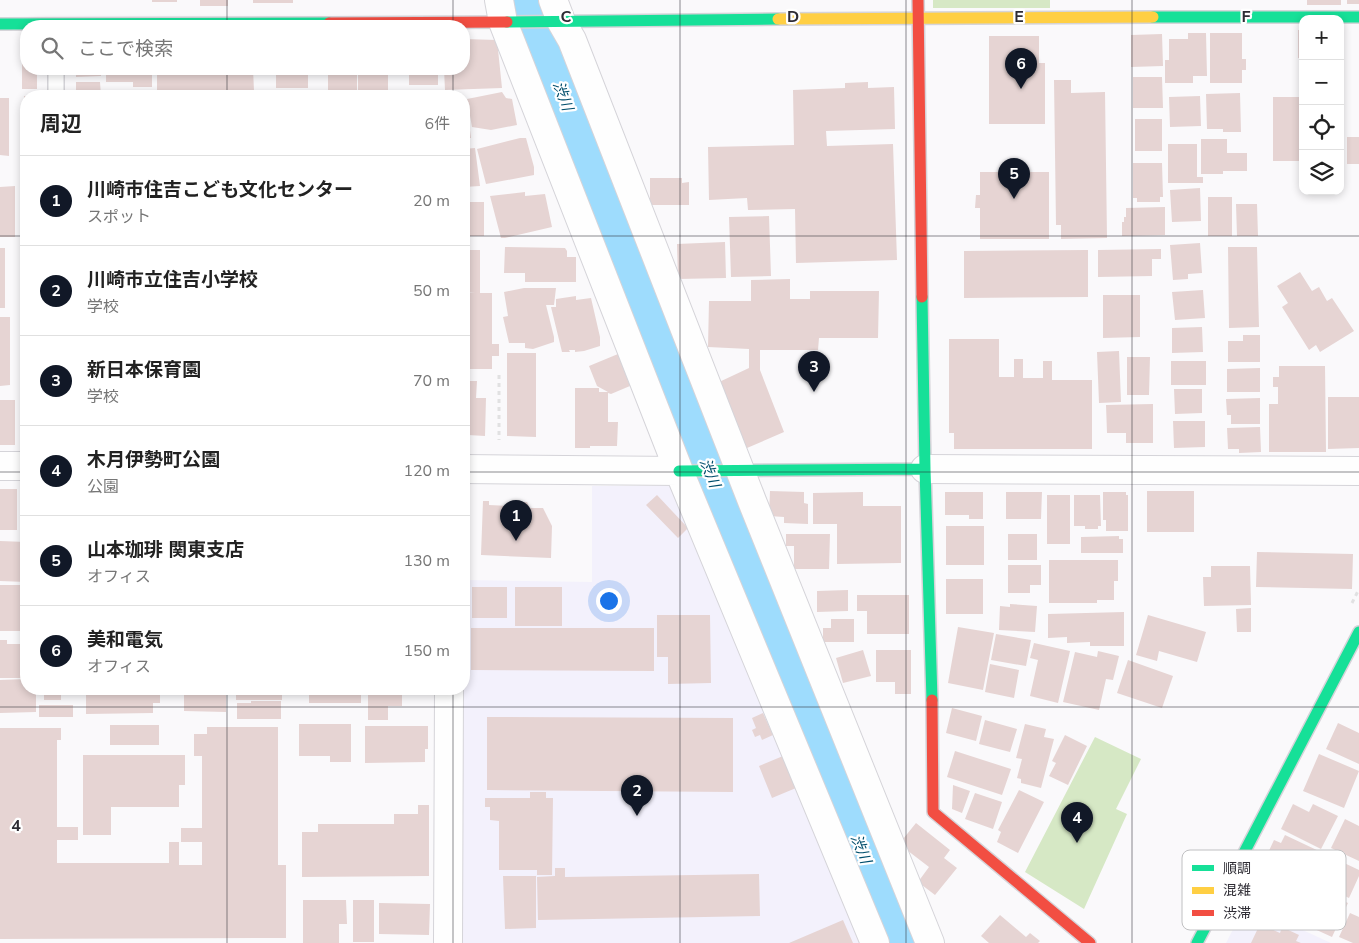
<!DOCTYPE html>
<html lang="ja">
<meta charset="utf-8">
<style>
body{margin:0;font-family:"Nunito Sans","Noto Sans JP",sans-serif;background:#f2f2f2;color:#222}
.controls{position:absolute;right:15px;top:15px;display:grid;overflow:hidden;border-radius:10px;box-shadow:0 2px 8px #0003}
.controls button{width:45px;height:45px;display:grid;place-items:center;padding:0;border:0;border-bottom:1px solid #e0e0e0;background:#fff;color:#222;font:25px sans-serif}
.you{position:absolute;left:608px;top:600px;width:18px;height:18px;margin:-12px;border:4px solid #fff;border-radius:50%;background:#1a73e8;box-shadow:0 0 0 8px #1a73e833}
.badge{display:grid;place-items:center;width:32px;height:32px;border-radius:50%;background:#111827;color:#fff;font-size:16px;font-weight:700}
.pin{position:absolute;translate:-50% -41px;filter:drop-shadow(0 1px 2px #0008)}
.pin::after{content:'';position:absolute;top:26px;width:18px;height:15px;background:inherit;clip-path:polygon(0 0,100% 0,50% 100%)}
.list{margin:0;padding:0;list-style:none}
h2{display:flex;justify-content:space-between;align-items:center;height:65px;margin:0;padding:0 20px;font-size:21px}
h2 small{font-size:16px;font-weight:400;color:#767676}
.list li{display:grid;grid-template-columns:32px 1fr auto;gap:15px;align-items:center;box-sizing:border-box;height:90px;padding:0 20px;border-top:1px solid #e0e0e0}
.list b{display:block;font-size:19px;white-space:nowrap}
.list p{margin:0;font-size:16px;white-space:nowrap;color:#767676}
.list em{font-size:16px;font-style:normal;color:#767676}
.icon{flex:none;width:28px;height:28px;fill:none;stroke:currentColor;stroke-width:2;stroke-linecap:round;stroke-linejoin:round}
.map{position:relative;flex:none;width:1359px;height:943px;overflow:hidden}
.search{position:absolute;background:#fff;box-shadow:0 2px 8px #0003;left:20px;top:20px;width:450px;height:55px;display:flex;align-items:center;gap:12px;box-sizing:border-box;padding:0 18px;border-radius:20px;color:#767676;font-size:19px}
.panel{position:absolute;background:#fff;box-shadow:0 2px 8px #0003;left:20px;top:90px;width:450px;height:605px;border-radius:20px}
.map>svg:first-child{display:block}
</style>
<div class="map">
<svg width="1359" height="943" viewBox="0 0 1359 943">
<rect width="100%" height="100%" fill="#faf9fb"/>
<path fill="#f3f1fc" d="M592 486H675L865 943H462L464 580 592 582Z
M1246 904 1331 943H1226Z"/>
<path fill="#d6e8c5" d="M933 0H1050V8H933Z
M1095 737 1141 759 1116 809 1127 814 1084 909 1025 872Z"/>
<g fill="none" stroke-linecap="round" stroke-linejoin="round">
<path stroke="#9edcfd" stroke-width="54" d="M529 0 532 17 709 470 899 943"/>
</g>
<path fill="#e6d4d3" d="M152 0H177V2H152Z
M200 0H228V6H200Z
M253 0H293V3H253Z
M1307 0H1341V5H1307Z
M1347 0H1359V4H1347Z
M1298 30H1303V58H1298Z
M1188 33H1206L1207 76H1193V83H1165V60H1169V39H1188Z
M1210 33H1242V59H1246V70H1242V83H1210Z
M1162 34 1163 66 1131 67V35Z
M989 36H1039V63H1045V124H989Z
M464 39 497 40 502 88 445 90 444 69H464Z
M22 48H26V69H37V89H22Z
M1300 67H1303V88H1300Z
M76 69H101V76L76 77Z
M106 69H152V87H133V82H106Z
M157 69H253L254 91H260V96H157Z
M276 69H308V88H276Z
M328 69H357V96H337V90H328Z
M358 69H388V96H358Z
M409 69H438V85H409Z
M1133 77H1162L1163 108H1133Z
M1054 80H1071V93L1105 92 1107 238 1061 239V225H1056Z
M76 82H100L101 96H76Z
M868 82V88L894 87 895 129 826 131 827 146 893 144 897 260 796 263 795 209 748 210 747 198 709 200 708 147 794 145 793 90 845 88V83Z
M502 92 506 98 512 99 517 125 491 130 472 127 467 99Z
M279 93H308V96H279Z
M1240 93 1241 132H1223V129H1207L1206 94Z
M409 94H442V96H409Z
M24 96H26V139H24Z
M1200 96 1201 126 1170 127 1169 97Z
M1273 97H1303V161H1273Z
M0 98H9V156L0 155Z
M464 100H466L471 138H464Z
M1135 119H1162V151H1135Z
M1347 137H1359V164H1347Z
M520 138H526L534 167V175L486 184 477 149Z
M1201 139H1227V153H1247V171H1223V174H1201Z
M1168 144H1197V177H1203V183H1168Z
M475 148 480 186 464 187V149Z
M1133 163H1162L1163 197H1160V202H1137V198H1133Z
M980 172H1049V239H980V208H975L976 195H980Z
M650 178H682V183L689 182V205H650Z
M15 186V237H0V187Z
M1200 188 1201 221 1172 222 1170 190Z
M525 192V196L545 194 552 227 505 238H501L490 196Z
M1208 197H1232V236H1208Z
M464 202H484V236H464Z
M1236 204H1257L1258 236H1237Z
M1165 207V235L1122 236V222H1124V217H1126V208Z
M769 216 771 276 731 277 729 217Z
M725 242 726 278 678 279 677 244Z
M1200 243 1202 273 1188 274V279L1173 280 1170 245Z
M505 247 565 248 567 251V257H576V282H525V273H504Z
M1228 247H1257L1259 327 1229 328Z
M0 248H5V308H0Z
M1161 249V259H1152V276L1098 277V250Z
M464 250H480V293H492V344H499V356H492V369H464V293H475L464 292Z
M1088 250V297L964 298V251Z
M1300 272 1312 291 1319 287 1327 301 1332 298 1354 331 1320 352 1316 345 1309 350 1282 307 1288 303 1277 286Z
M790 279V299H810V291H879L878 338H819L818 350H760V370L784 432 747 448 741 441 717 383 749 368V349L708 347 709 301H751V280Z
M524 288H556L554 305H546L554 337V342L533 349 525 348V343H509L503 317 508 316 504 292Z
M1203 290 1205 318 1175 320 1172 292Z
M1103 295H1140V337L1103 338Z
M576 296V300L591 298 600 337V346L584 351 575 352V350H569L570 352H562L551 307H556V299Z
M0 317H10V385L0 386Z
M1202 327 1203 352 1172 353V328Z
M1243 335H1260V362H1228V341H1243Z
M949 339H999V377H1014V359H1023V378H1043V361H1052V380H1092V449H954V433H949Z
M1119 351 1121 402 1099 403 1097 352Z
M507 353H536V437L507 436Z
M618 354 630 386 611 394 608 393V422H618L617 446H590V448H575V388H599V392H608L597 386 589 366Z
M1127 357H1150L1149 395H1127Z
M1171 361H1206V385H1171Z
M1279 366H1325L1326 452H1269V404H1278V387H1273V377H1279Z
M1260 368V392H1227V369Z
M464 381H477L476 398H486L485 436 468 435V447H464Z
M1174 389H1202V413L1175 414Z
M1328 397H1359V448L1328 449Z
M1260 398V424H1231V415H1227L1226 399Z
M0 400H15V445H0Z
M1153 404V443H1126V433H1107L1106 405Z
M1173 421H1205V447L1174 448Z
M1260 427 1261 452 1239 453V449H1228L1227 428Z
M0 489H17V530H0Z
M770 491 804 492V503L808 504V524L784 523V517L769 516Z
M1147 491H1194V532H1147Z
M863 492V506H901V563L837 564V524H813V493Z
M945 492H983V519H969V515H945Z
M1006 492H1042L1041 519H1006Z
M1103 492H1126V495H1128V531H1106V520H1103Z
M657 495 688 528 678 538 646 505Z
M1047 495H1070V544H1047Z
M1074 495H1100L1101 526H1098V529H1085V526H1074Z
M483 501H489V505L513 506V502H527L530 508H543L552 526 551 558 481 555Z
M946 526H984V565H946Z
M786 534H830L829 569H794V546H786Z
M1008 534H1037V560H1008Z
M1119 536V539H1123V553H1081V537Z
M0 541 26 542V582L0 581Z
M1257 552 1353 554 1352 589 1256 587Z
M1049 560H1118V581H1114V600H1097V603H1049Z
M1008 565H1041V585H1030V593H1008Z
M1211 566H1250L1251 605 1204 606 1203 577H1211Z
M946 579H983V614H946Z
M0 585H23V590H26V626H21V631H0Z
M472 587H507V618H472Z
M515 587H562V626H515Z
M848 590V611L817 612V591Z
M857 595H909V634H867V611H857Z
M1010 604 1037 606 1035 632 999 630 1000 606 1010 607Z
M1251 608V632H1237L1236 609Z
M1124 612V646H1090V642L1067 643V637L1048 638V614Z
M657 615H710L711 683 668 684V657H657Z
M1148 615 1206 632 1197 662 1159 651 1157 661 1136 655Z
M831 619H854V642H823V628H831Z
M958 627 994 633 983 690 948 683Z
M471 628H654V671L471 670Z
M996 634 1031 640 1026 666 991 660Z
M0 640H7V644H26V678H0Z
M1034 643 1070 651 1058 703 1030 696 1038 660 1030 658Z
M863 650 871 676 843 683 836 658Z
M876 650H911V694H895V682H876Z
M1098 651 1119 656 1113 680 1106 679 1099 710 1063 702 1075 652 1097 657Z
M1128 660 1173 676 1162 708 1117 693Z
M990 664 1019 670 1014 698 985 692Z
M26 679V689H36V712L0 713V680Z
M44 689H61V700H44Z
M86 689H160V703H153V713L86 714Z
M184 689H226V712L184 711Z
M236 689H282V700H236Z
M309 689H361V703H309Z
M368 689H429V691H402V706H388V720H368Z
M251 701H281V719H237V703H251Z
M39 705H73V717H39Z
M952 708 982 716 976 741 946 733Z
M763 713 773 735 762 740 760 735 755 737 752 730 756 728 752 718Z
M487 717 733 718V792L487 790Z
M985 720 1017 729 1010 752 979 744Z
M1338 723 1359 733V764L1326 749Z
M299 724H351V762H330V756H299Z
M1025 724 1046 729 1044 737 1054 739 1041 788 1021 783V779L1017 778 1022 759 1016 758Z
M110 725H159V745H110Z
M365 726H428V749H425V762L365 763Z
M207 727H278V865H286V938L0 939V728H61V740H57V827H78V840H57V863H169V842H179V865H202V842H181V828H202V756H194V734H207Z
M1065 735 1087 746 1068 785 1049 776 1056 763 1052 761Z
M955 751 1011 769 1002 795 947 777Z
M1319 754 1359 771 1344 808 1303 791Z
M83 755H185V785H179V807H111V835H83Z
M783 756 796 788 772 798 759 766Z
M953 785 970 791 962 813 952 809Z
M1019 790 1044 802 1018 853 997 842 1001 832 998 830Z
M530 792H546V798H553L552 875H537V870H499V821L490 820V807H485V798H530Z
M975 793 1002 802 993 829 965 819Z
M1293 804 1309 812 1313 804 1338 816 1321 849 1281 829Z
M418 805H429V876L302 877V832H318V824H394V814H418Z
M1345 819 1359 826V861L1331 848Z
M916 823 950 850 944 858 957 868 935 895 918 882 929 867 899 844Z
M1285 835 1359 870V876L1349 898 1272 862 1274 858 1267 855 1274 840 1281 843Z
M1269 867 1348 903 1332 937 1253 901Z
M555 868H565V877L759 874 760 916 538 920 537 877 555 876Z
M503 876H536V928L505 929Z
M303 900H346L347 924H339V943H303Z
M353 900H374V942H353Z
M379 903 430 904 429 935 379 934Z
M1350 913 1359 917V943H1353L1339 937Z
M1000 915 1026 937 1030 933 1040 941 1038 943H989L981 936Z
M843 920 853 943H789Z
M1260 924 1280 933 1282 927 1299 935 1296 941 1301 943H1251Z"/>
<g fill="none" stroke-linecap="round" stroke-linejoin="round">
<defs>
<path id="lane" d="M56 69V96"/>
<path id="street" d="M499 0 503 22 679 471 875 943
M553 0 561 21 572 40 752 501 930 943
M0 466H26
M464 469 679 471
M925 469 1359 471
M448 943 449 689"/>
<path id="fast" d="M1153 17H1359
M507 22 778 19
M0 24 329 23
M922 297 925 469 932 700
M679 471 925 469
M1197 943 1359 632"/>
<path id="slow" d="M778 19 1153 17"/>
<path id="jam" d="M918 0 922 297
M329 23 507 22
M932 700 933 812 1090 943"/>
</defs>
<use href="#lane" stroke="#d5d4d9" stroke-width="18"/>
<use href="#street" stroke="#d5d4d9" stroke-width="30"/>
<use href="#fast" stroke="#d5d4d9" stroke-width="14"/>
<use href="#slow" stroke="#d5d4d9" stroke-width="14"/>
<use href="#jam" stroke="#d5d4d9" stroke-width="14"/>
<path stroke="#e1e1e2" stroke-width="3" stroke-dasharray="4 4" stroke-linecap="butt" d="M499 375V440
M1352 603 1359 589"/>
<use href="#lane" stroke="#fefefe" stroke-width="15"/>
<use href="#street" stroke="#fefefe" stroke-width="28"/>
<use href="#fast" stroke="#16e098" stroke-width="11"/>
<use href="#slow" stroke="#ffcf43" stroke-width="11"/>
<use href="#jam" stroke="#f24e42" stroke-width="11"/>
</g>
<path fill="none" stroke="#2e2c34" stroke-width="1" stroke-opacity="0.55" d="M227 0V26M453 0V26M680 0V943M906 0V943M1132 0V943M227 69V96M453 69V96M0 236H26M464 236H1359M0 472H26M464 472H1359M227 689V943M453 689V943M0 707H1359"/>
<g text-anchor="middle" stroke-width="4.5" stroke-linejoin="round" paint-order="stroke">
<g font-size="15" font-style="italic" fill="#004e6c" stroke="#fff">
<text transform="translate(563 96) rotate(69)" y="5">渋川</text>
<text transform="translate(710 473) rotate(68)" y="5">渋川</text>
<text transform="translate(861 849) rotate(68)" y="5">渋川</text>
</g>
</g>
<rect x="1182" y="850" width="164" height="80" rx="8" fill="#fff" stroke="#c0c0c2" stroke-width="1"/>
<rect x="1192" y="865" width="22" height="6" fill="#16e098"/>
<rect x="1192" y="887" width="22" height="7" fill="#ffcf43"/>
<rect x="1192" y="910" width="22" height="6" fill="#f24e42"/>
<g font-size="14" fill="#2e2c34">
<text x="1223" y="873">順調</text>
<text x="1223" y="895">混雑</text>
<text x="1223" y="918">渋滞</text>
</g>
<g font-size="16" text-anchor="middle" font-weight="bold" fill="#2e2c34" stroke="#fff" stroke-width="4.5" stroke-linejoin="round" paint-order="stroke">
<text x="566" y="22">C</text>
<text x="793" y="22">D</text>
<text x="1019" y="22">E</text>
<text x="1246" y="22">F</text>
<text x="16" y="831">4</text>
</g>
</svg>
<div class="controls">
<button>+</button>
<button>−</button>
<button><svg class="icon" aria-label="locate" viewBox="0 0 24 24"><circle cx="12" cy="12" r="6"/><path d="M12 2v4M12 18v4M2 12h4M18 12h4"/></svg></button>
<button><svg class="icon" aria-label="layers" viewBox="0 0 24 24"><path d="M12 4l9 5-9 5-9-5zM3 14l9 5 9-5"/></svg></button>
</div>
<div class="you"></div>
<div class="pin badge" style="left:516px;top:541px">1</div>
<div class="pin badge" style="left:637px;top:816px">2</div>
<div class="pin badge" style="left:814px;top:392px">3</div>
<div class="pin badge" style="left:1077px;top:843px">4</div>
<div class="pin badge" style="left:1014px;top:199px">5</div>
<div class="pin badge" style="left:1021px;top:89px">6</div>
<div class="search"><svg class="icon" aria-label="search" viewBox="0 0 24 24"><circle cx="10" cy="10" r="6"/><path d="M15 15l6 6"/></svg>ここで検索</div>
<section class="panel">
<h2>周辺<small>6件</small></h2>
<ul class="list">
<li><span class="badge">1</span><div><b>川崎市住吉こども文化センター</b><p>スポット</p></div><em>20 m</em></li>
<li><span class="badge">2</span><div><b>川崎市立住吉小学校</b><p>学校</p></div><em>50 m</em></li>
<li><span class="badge">3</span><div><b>新日本保育園</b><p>学校</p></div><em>70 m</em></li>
<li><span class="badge">4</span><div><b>木月伊勢町公園</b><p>公園</p></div><em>120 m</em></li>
<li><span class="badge">5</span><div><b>山本珈琲 関東支店</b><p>オフィス</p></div><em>130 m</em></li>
<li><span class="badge">6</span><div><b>美和電気</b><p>オフィス</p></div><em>150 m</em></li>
</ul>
</section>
</div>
